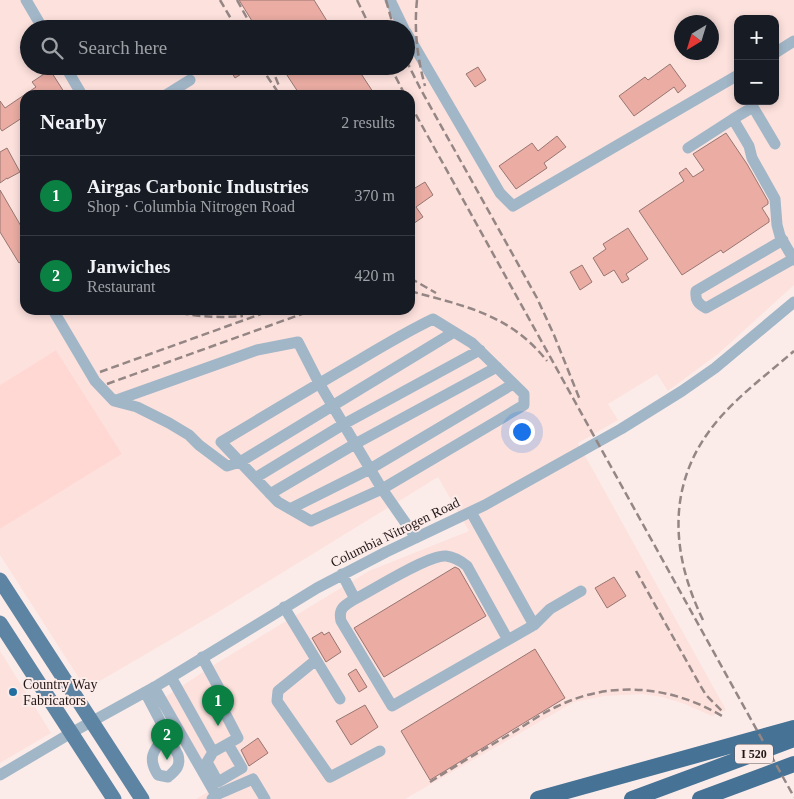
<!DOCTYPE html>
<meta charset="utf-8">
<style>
body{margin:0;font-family:"Times New Roman",serif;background:#242831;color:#f1f3f6}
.controls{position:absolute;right:15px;top:15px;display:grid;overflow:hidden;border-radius:10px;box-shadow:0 2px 8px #0003}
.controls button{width:45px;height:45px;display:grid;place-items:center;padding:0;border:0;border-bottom:1px solid #363941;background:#171b24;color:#f1f3f6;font:25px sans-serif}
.compass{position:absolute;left:674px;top:15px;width:45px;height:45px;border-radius:50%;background:#171b24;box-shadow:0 2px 8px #0003;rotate:218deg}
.you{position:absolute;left:521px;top:431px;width:18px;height:18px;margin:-12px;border:4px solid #fff;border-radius:50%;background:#1a73e8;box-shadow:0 0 0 8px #1a73e833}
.badge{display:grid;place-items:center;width:32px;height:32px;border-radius:50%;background:#0b8043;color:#fff;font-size:16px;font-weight:700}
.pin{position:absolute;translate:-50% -41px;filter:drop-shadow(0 1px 2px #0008)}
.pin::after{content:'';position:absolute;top:26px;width:18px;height:15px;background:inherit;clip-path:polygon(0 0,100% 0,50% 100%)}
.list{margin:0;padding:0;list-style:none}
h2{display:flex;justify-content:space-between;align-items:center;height:65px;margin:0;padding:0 20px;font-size:21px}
h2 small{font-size:16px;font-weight:400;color:#9ea1a6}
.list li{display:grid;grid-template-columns:32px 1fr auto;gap:15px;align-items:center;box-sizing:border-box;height:80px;padding:0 20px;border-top:1px solid #363941}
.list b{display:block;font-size:19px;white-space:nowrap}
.list p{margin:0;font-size:16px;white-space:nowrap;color:#9ea1a6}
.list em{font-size:16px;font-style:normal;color:#9ea1a6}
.icon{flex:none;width:28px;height:28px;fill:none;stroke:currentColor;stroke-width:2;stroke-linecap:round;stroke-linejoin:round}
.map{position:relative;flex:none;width:794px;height:799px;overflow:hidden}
.search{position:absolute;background:#171b24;box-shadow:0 2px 8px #0003;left:20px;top:20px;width:395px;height:55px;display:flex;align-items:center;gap:12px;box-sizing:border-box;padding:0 18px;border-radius:28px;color:#9ea1a6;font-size:19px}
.panel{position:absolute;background:#171b24;box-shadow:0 2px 8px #0003;left:20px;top:90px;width:395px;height:225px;border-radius:15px}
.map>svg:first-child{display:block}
</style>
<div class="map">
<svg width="794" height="799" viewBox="0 0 794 799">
<rect width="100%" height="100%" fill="#fbecea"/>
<path fill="#fde1dd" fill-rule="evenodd" d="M0 0H794V285L719 353 668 391 657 374 608 404 618 420 578 443 726 710 712 716 685 704 662 697 643 694 604 696 574 702 405 799H196L208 792 165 697 217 663 369 571 469 531 438 477 218 612 86 689 0 555V529L122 454 56 350 0 385ZM738 19H775V101H738ZM682 22H712V52H682ZM29 29H406V66H29ZM25 95H410V310H25Z
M0 651 51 733 0 763Z"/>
<path fill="#ffd8d3" d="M56 350 122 454 0 529V385Z"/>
<path fill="#eaaca3" stroke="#977672" d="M239 0H314L332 29H257Z
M670 64 686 86 678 93 674 87 634 116 619 96 645 77 648 80Z
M228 66H264L252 74 249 69 235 78Z
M281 66H356L375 95H300Z
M478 67 486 80 475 87 466 74Z
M50 70 66 95H25V116L2 131 0 128V101L5 108 36 87 32 82Z
M726 133 747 164 768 201V204L762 208 769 219V222L723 253 721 250 682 275 639 211 684 181 679 173 686 168 693 177 704 170 693 154Z
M557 136 566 147 544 163 547 168 516 189 499 166 532 143 538 151Z
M7 148 20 172 7 179V178L0 183V152Z
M425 182 433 195 416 207 423 217 410 226V191Z
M0 190 25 233V259L19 263 0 232Z
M628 228 648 259 626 274 629 279 622 283 614 270 604 276 593 258 606 249 603 244Z
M582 265 592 282 580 290 570 272Z
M455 567 459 569 486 616 384 677 354 628Z
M614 577 626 596 607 608 595 588Z
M322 632 324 635 329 632 341 652 326 662 312 638Z
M535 649 565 698 430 780 401 731Z
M356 669 367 687 359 692 348 674Z
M365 705 378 727 351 745 336 721Z
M258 738 268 753 249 766 241 750Z"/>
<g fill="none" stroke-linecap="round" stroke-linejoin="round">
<path stroke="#a1b6c7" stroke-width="11" d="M26 0 43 29
M390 0 404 29
M406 32 500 193 513 206 738 75
M775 53 794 41
M65 66 82 95
M166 95 190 80
M775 144 753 107 733 119 749 146 752 158 775 199 777 225 780 236 794 260
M688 148 733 119
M783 240 696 291C695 300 698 304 706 308L793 259
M53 310 95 381 114 401 257 350 298 342 319 383 382 489 524 405V394L472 343 433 319C406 332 381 347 356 362 311 388 266 415 221 442L278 502 311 521 382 489 416 538
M203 310H206
M114 401 137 407 169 423 189 435 199 445 227 466 240 462 454 332
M255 478 344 424 480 350
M270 494 355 444 497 367
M290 509 370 469 513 384
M342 574 355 599C373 590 429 554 446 556 455 557 461 561 467 566L508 640
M355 599C345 605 338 608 341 621L392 706 534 625 471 512
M284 607 340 699
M534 625 550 609 581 591
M316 660 278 691 277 701 330 777 380 751
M171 677 213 752 238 738 224 711 227 703 202 657
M154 687 216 795
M145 692 178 755C181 766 176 770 168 777L158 775C146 757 155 749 166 734
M213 752 207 762 218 782 242 768 228 744
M0 775 71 733 158 685 317 588 386 552 485 505 621 429 682 391 715 368 794 302
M212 799 216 795 253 779 265 799"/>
<path stroke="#5e84a3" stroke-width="15" d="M0 580 142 799
M0 623 114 799"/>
<path stroke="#457295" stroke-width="16" d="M538 799 794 728
M632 799 794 739
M700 799 794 764"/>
<path stroke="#948684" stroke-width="2.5" stroke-dasharray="8 4" stroke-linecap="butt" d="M220 0 237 29
M237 0 253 29
M357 0 371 29
M386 0 394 29
M417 0C414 29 417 57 425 86
M406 60 420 88 537 298 554 335 580 400
M260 66 280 95
M271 66 279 86
M390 66 405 95
M288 91 291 95
M410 104 794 797
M410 278 436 293
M410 291C464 306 510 314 547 361
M169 310C193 317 219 318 243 316
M100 372 272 310
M107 384 313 310
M636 571 700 685 706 695 724 713
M703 620C670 552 666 481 718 420 740 394 769 373 794 351
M430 782C457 765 484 749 512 733 527 724 542 713 558 706 611 680 672 686 722 716"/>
</g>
<circle fill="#236ea1" stroke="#fbecea" stroke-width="2" cx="13" cy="692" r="5"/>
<g text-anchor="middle" stroke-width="4" stroke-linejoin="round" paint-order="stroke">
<rect fill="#fbecea" stroke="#635654" stroke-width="1" x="735" y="744.5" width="38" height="19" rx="4"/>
<g font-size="12" font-weight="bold" fill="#221614">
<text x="754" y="758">I 520</text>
</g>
<g font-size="14" fill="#221614" stroke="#fbecea">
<text transform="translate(395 532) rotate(-26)" y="5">Columbia Nitrogen Road</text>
</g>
<g font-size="14" fill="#221614" stroke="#fbecea" text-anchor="start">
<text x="23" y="689">Country Way<tspan x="23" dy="16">Fabricators</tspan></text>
</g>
</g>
</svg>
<div class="controls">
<button>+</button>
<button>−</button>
</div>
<svg class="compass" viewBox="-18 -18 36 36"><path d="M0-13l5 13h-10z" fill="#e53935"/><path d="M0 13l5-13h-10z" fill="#9ea1a6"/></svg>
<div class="you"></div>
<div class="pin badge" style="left:218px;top:726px">1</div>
<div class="pin badge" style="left:167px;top:760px">2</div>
<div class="search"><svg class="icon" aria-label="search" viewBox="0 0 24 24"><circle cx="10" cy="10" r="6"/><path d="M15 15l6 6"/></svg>Search here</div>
<section class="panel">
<h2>Nearby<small>2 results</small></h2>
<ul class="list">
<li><span class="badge">1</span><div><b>Airgas Carbonic Industries</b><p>Shop · Columbia Nitrogen Road</p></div><em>370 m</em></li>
<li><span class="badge">2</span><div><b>Janwiches</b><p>Restaurant</p></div><em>420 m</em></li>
</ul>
</section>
</div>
